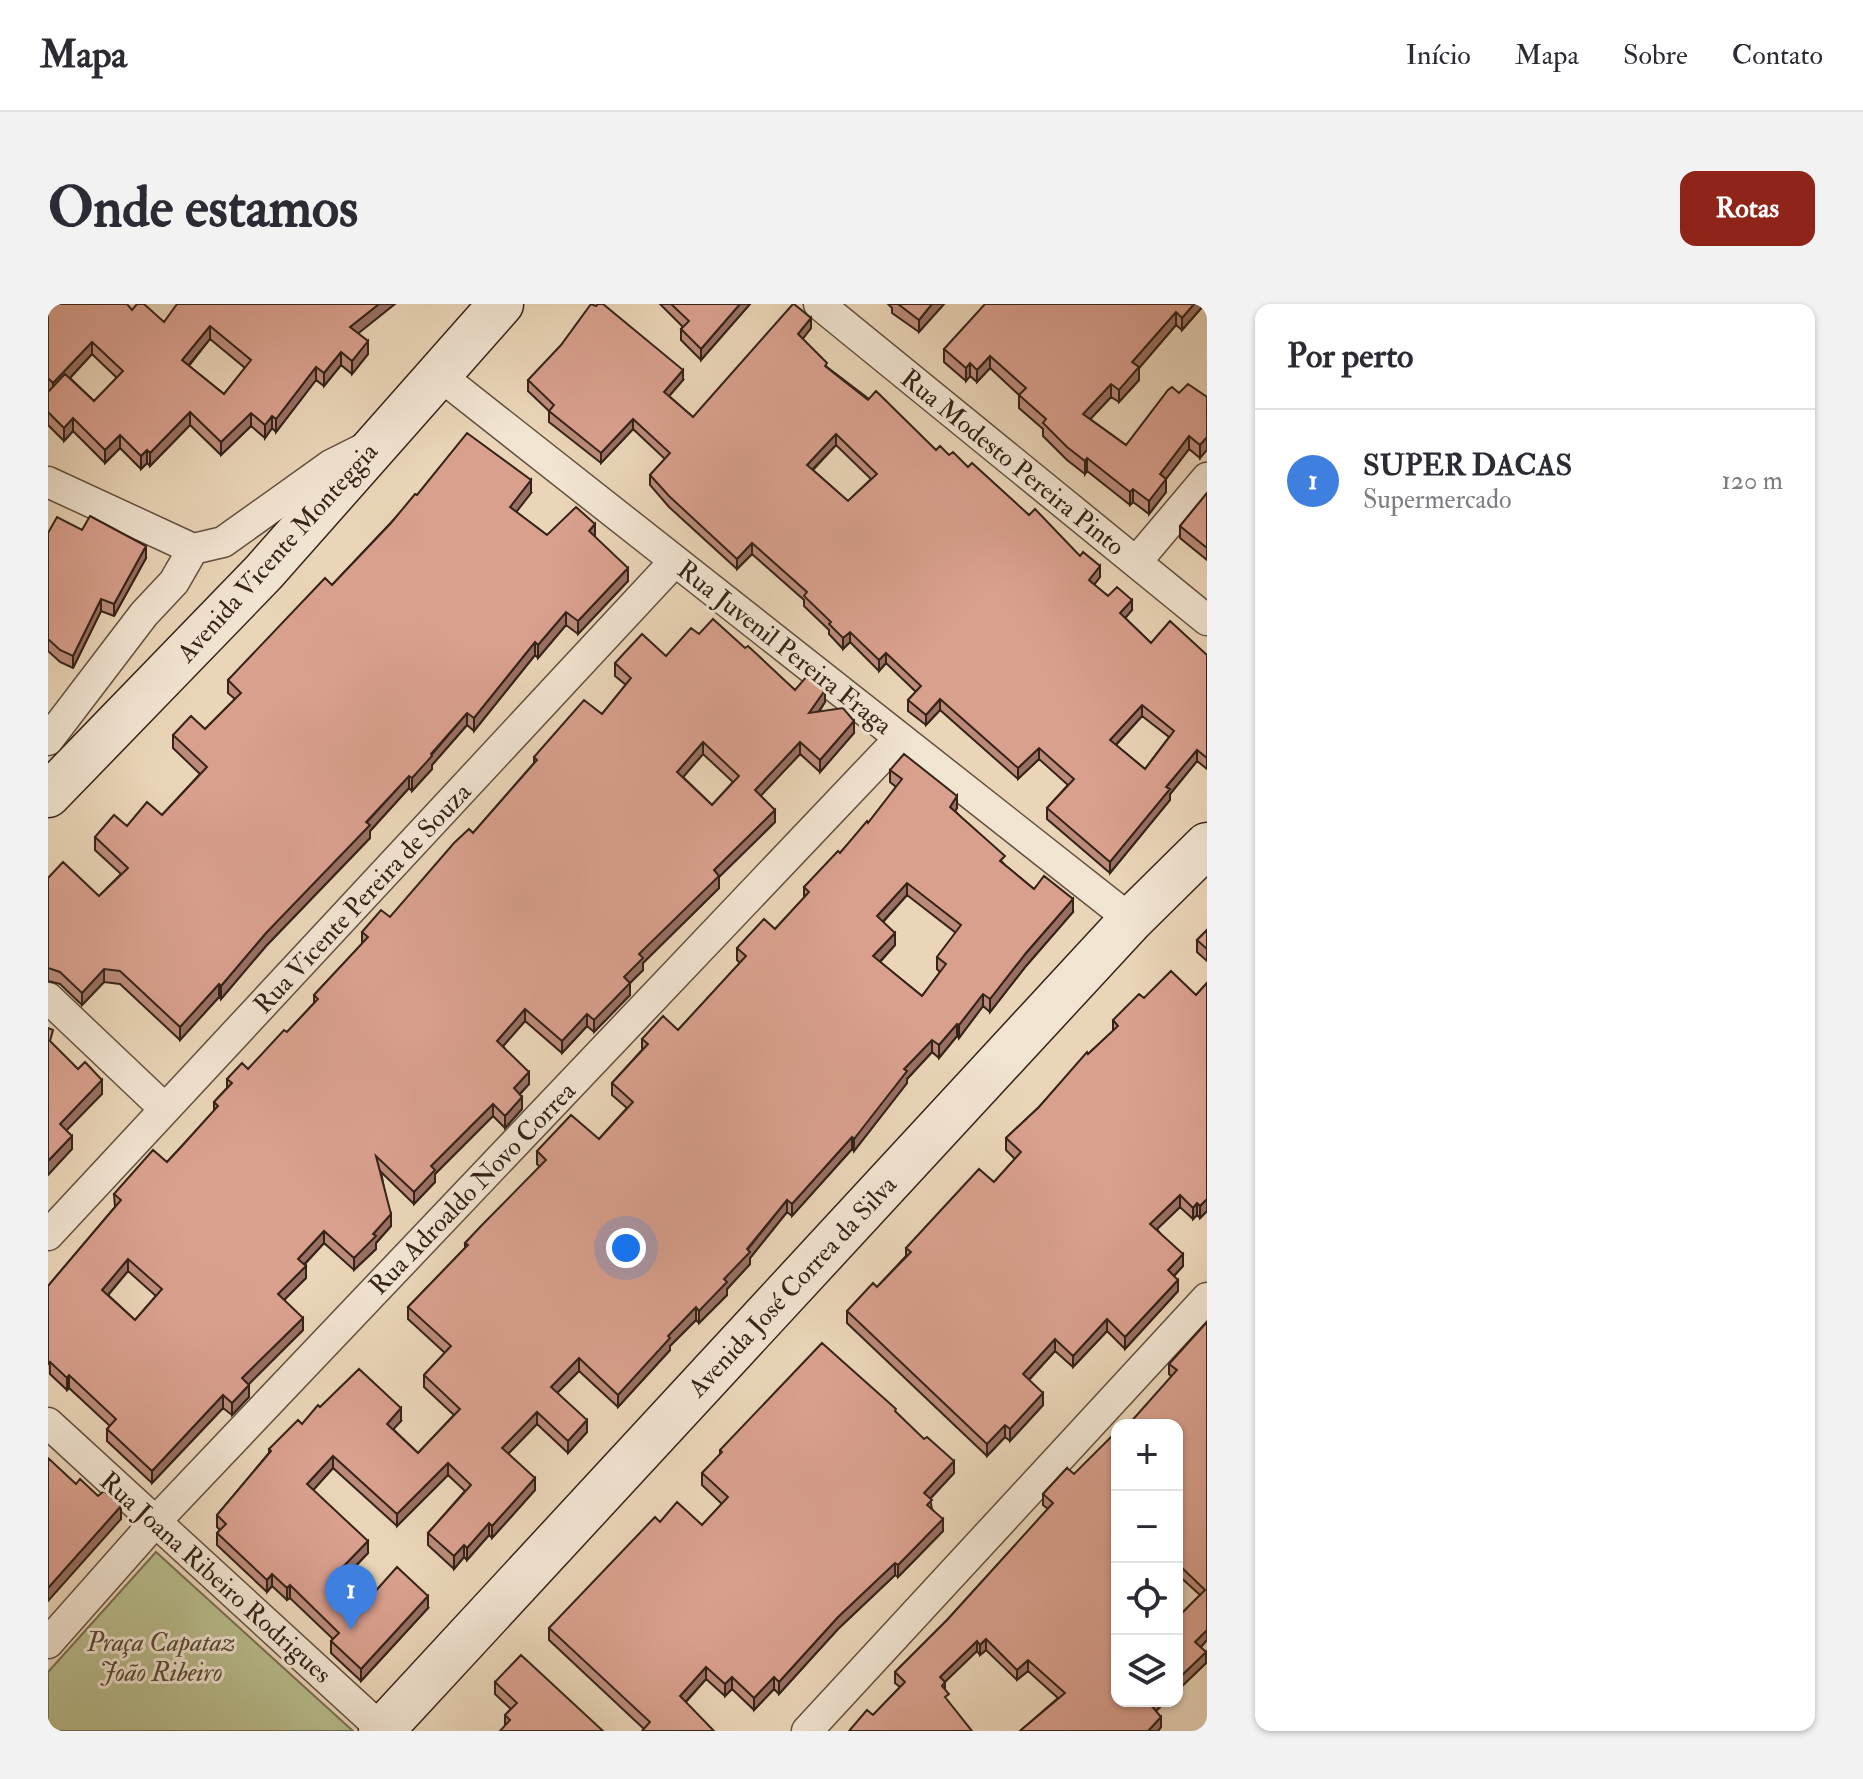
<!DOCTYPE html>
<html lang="pt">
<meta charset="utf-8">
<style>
body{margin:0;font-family:"IM FELL Double Pica",serif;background:#f2f2f3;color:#2b2b33}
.controls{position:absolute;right:24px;bottom:24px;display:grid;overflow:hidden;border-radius:16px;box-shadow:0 2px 6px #0004}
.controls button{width:72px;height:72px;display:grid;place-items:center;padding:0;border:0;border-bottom:2px solid #e1e1e2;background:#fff;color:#2b2b33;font:40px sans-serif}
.you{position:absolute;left:578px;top:944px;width:28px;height:28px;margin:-20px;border:6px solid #fff;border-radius:50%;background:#1a73e8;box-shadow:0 0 0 12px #1a73e833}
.badge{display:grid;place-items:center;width:52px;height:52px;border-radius:50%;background:#8f2418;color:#fff;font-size:26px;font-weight:700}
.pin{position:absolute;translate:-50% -66px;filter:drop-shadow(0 2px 4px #0008)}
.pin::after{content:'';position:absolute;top:42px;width:28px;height:24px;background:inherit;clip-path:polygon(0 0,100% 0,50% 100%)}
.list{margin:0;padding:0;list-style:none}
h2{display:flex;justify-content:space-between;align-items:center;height:104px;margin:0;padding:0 32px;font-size:34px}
h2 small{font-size:26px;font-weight:400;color:#7c7c81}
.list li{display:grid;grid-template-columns:52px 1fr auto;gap:24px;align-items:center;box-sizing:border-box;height:144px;padding:0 32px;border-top:2px solid #e1e1e2}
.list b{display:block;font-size:30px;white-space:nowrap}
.list p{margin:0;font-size:26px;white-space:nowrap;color:#7c7c81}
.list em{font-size:26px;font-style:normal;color:#7c7c81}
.icon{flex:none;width:44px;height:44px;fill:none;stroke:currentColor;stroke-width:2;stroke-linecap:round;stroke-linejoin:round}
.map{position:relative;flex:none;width:1159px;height:1427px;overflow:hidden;border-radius:16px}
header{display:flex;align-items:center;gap:48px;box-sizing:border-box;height:112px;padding:0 40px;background:#fff;border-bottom:2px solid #e1e1e2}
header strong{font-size:38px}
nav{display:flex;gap:44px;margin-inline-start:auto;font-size:28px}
.intro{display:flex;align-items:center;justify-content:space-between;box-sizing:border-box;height:192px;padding:0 48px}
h1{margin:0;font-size:56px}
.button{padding:20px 36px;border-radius:16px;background:#8f2418;color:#fff;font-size:28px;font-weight:700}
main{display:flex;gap:48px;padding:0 48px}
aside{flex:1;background:#fff;border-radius:16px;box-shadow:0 2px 6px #0004}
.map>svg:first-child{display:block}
</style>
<header>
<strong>Mapa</strong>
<nav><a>Início</a><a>Mapa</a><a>Sobre</a><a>Contato</a></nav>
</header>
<div class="intro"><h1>Onde estamos</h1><a class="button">Rotas</a></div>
<main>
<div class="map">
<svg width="1159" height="1427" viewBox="0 0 1159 1427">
<rect width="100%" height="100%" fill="#ead5b8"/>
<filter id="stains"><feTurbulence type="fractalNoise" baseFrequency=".0025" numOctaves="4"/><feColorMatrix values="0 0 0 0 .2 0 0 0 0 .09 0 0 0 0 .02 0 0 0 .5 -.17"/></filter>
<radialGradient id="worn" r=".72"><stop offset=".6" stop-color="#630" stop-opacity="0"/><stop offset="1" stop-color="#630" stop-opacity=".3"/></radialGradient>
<path fill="#b9bd8d" stroke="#787052" stroke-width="2" d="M108 1248 305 1427H0V1368Z"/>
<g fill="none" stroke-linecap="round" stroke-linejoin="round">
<defs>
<path id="street" d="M771 0 1159 316
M390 70 1083 616
M0 178 145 245
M1088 258 1159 174
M0 436 96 310 126 278 145 245 175 238 283 161 313 146
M0 694 117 805
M0 931 627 257
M0 1119 336 1427
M0 1339 107 1218 852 434
M759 1427 1159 994"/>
<path id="secondary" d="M0 491 216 268 453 0
M333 1427 1083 616 1159 541"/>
</defs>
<use href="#street" stroke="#635040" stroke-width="33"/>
<use href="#secondary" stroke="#362318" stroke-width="47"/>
<use href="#street" stroke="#f1e4d1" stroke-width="30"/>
<use href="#secondary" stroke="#f1e4d1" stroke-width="44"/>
</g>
<path fill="#bb8a7a" stroke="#362318" stroke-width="2" fill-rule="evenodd" d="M0 0 84 6 116 18 310 29 320 50 304 70 293 61 276 82 268 76 228 128 224 124 217 134 203 122 173 151 142 121 102 162 99 159 93 165 72 144 57 159 25 127 16 137 0 121ZM162 35 197 64 176 90 141 62ZM44 50 69 74 46 97 22 74Z
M612 0H702L653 56 633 36V25L635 23Z
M840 0H896L871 28 844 9V4Z
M1155 0V2L1134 26 1128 21 1091 64V76L1071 98 1063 93 1042 115 1078 141 1131 89 1159 93 1152 154 1141 145 1118 175V188L1101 210 1085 198 1082 201 1039 167 1037 170 1019 156 995 132V125L971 104V91L942 64 929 78 922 72 918 77 896 58V45Z
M763 24 754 35 779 63 888 146 901 151 920 163 981 211 1052 273 1046 281 1060 292 1084 306 1077 314 1103 339 1159 351V465L1149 457 1122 490V496L1062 569 999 515V504L1020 481 991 455 970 475 892 406 878 421 860 407V396L868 388 838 359 831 367 802 338 795 345 781 330V326L756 302V296L704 250 689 265 621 203 602 181V171L617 155 585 125 553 159 501 118V107L480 87V76H635L621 92 645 113ZM788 141 823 175 800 197 765 166ZM1094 412 1121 433 1097 465 1068 441Z
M483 189 468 208 499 231 547 233 580 277 530 330 518 321 490 354 487 351 426 427 419 421 384 461V465L364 487 361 484 322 527V534L218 642 173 695 171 693 132 736 72 680 56 678 34 701 12 680 0 677V574L51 592 73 570 47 546V533L79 522 114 511 152 470 125 444V431L157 425 187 395 180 389V376L284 281 369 191Z
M1159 189V256L1132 234V222Z
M34 226 98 254 66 312 53 307 25 364 12 358 0 347V229Z
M651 330 697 344 747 386 777 398 771 408 806 429 772 468 752 450 712 492 727 518 671 573V584L595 659V666L582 679V691L546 728 539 722 514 749 477 717 455 742 481 780 472 790 474 805 457 824 445 812 387 870V878L366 900 333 868 343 922 328 939V945L306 966 276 939 256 961 258 974 236 996 255 1026 200 1080 201 1093 184 1111 175 1104 104 1179 59 1137V1125L62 1122 21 1084 19 1086 2 1070 0 982 67 903 66 890 119 858 166 807V798L179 784V775L200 765 239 728 266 699V691L314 640V628L342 613 425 529 486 459V453L554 410 578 381 567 372V359L618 352ZM655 450 685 478 664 501 635 473ZM80 967 108 992 87 1016 60 991Z
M842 466 909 504 907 507 957 561 986 585 1025 608 978 662 942 708 935 702 911 734 909 732 891 754 884 748 859 775V779L806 847 804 845 744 912 739 908 702 954V960L679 985V991L651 1019 648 1016 622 1042V1046L570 1103 531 1067 509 1089 539 1128 520 1149 489 1120 460 1150 487 1186 444 1234 441 1231 419 1256 416 1253 406 1265 380 1241V1229L417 1187 400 1171 349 1222 285 1164 265 1186 320 1249 293 1278 316 1300 380 1304 313 1377 283 1349V1337L285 1335 242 1294 239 1296 224 1282 219 1288 169 1241V1229L172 1226 169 1223V1211L221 1149V1145L254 1120 272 1103 353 1117 345 1125 370 1149 406 1111 376 1083V1071L397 1049 360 1015V1003L417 944V939L492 863 489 860V847L551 835 579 804 564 791V779L594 746V735L630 726 692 659 689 656V644L727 625 756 594V583L792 549 820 519 848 483 842 478ZM859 591 908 629 889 653V665L892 668 874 692 832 658 847 641 835 618Z
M1159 626V657L1149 648V636Z
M1159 679V907L1152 914 1149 911 1145 915 1132 903 1109 925 1135 962 1126 972 1130 987 1077 1045 1059 1027 1025 1063 1007 1047 981 1076 995 1101 962 1137 957 1133 939 1152 799 1019V1007L829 983 858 952V944L946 878 967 855 958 846V834L991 803 1040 750 1065 727V716L1096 694 1148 691Z
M1159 1018V1336L1153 1343 1158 1359 1129 1387V1314L1152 1291 1129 1270V1121L1123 1072 1121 1070V1060Z
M848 1109 906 1169 882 1195 884 1205 895 1227 850 1273 847 1271 790 1325 731 1390 726 1385 706 1406 684 1385 677 1392 658 1375 638 1398 596 1425 501 1336V1324L612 1218 654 1221 674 1200 654 1181V1169L672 1151V1146Z
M1019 1164 1069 1397H1118L1108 1407 1113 1423 1110 1427H972L1010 1394 980 1367 969 1376 938 1346 932 1351 929 1347 825 1411 852 1383 847 1379V1368L900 1315 1000 1205 995 1201V1190Z
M447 1378 555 1427 457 1422V1411L463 1405 447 1390Z"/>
<path fill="#987063" stroke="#362318" stroke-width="2" d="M331 0H347L302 36V23Z
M692 0H702L653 56V45Z
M884 0H896L871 28V16Z
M1146 0H1155V2L1134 26V14Z
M1128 8V21L1091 64V76L1071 98V86L1084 58Z
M763 14V24L750 41V30Z
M162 22V35L134 69V56Z
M320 37V50L304 70V57Z
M44 38V50L5 92V79Z
M293 48V61L276 82V69Z
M942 52V64L929 78V66Z
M922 59V72L918 77V64Z
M268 63V76L228 128V115Z
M635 66V76L616 98V88Z
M1063 80V93L1035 123V110Z
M142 108V121L102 162V149Z
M203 109V122L173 151V138Z
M224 112V124L217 134V121Z
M25 114V127L16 137V124Z
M585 115V125L553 159V149Z
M788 130V141L759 171V161Z
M72 131V144L57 159V146Z
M1141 132V145L1118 175V188L1101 210V197L1112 170Z
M1159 133V146L1152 154V141Z
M99 146V159L93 165V152Z
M1039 154V167L1037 170V157Z
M483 176V189L462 216V203Z
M1085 185V198L1082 201V188Z
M547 220V233L541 227Z
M704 239V250L689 265V255Z
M98 242V254L66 312V300Z
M1052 262V273L1041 287V276Z
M580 264V277L530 330V317Z
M53 295V307L25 364V352Z
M1084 296V306L1072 320V309Z
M518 308V321L490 354V341Z
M802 328V338L795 345V334Z
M487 338V351L426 427V414Z
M838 349V359L831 367V356Z
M777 386V398L761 421V409Z
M892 395V406L878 421V411Z
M1094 401V412L1062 447V436Z
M419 409V421L384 461V465L364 487V474Z
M806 417V429L772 468V456Z
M655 438V450L629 480V468Z
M752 438V450L707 498V486Z
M991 444V455L970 475V464Z
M1149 446V457L1122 490V496L1062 569V558L1118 483Z
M361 472V484L322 527V534L218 642 173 695V682L218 629Z
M909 492V504L902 515V503Z
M727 506V518L671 573V584L595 659V666L582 679V691L546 728V716L591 650 666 566Z
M859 579V591L829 624V612Z
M1025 595V608L978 662 942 708V695L978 649Z
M847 629V641L825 665V652Z
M56 665V678L34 701V689Z
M171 680V693L132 736V723Z
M935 690V702L911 734V721Z
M477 705V717L449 749V737Z
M539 710V722L514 749V737Z
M909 720V732L891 754V741Z
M884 736V748L859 775V779L806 847V835L856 765Z
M481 768V780L466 796V784Z
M54 776V790L12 833V820Z
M474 793V805L457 824V812Z
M445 800V812L387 870V878L366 900V888L383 862Z
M24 832V845L0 871V857Z
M804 833V845L744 912V900Z
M1132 891V903L1102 932V920Z
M1159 895V907L1152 914V902Z
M739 896V908L702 954V960L679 985V991L651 1019V1007Z
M1149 899V911L1145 915V904Z
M343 910V922L328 939V945L306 966V954L325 930Z
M276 927V939L250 967V955Z
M1135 950V962L1120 978V966Z
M80 955V967L54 998V986Z
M258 962V974L230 1002V990Z
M1130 976V987L1077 1045V1033Z
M648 1003V1016L622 1042V1046L570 1103V1091L620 1032Z
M255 1014V1026L194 1087V1074Z
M1059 1015V1027L1025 1063V1052Z
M1007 1035V1047L975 1082V1070Z
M531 1054V1067L503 1095V1083Z
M21 1071V1084L19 1086V1074Z
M201 1081V1093L184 1111V1099Z
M995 1089V1101L962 1137V1125Z
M175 1091V1104L104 1179V1167Z
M353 1104V1117L339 1132V1120Z
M489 1108V1120L454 1156V1144Z
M539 1116V1128L520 1149V1137Z
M957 1121V1133L939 1152V1140Z
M285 1152V1164L259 1193V1180Z
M906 1157V1169L876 1201V1189Z
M400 1159V1171L349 1222V1210Z
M487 1174V1186L444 1234V1222Z
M73 1202V1215L0 1297V1284Z
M895 1215V1227L850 1273V1261Z
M441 1219V1231L419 1256V1244Z
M320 1237V1249L286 1284V1272Z
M416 1241V1253L406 1265V1252Z
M847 1259V1271L790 1325 731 1390V1378L790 1313Z
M224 1270V1282L219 1288V1276Z
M242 1281V1294L239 1296V1284Z
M380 1292V1304L313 1377V1365Z
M1159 1326V1336L1147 1349V1338Z
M938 1335V1346L932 1351V1341Z
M929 1337V1347L897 1378V1389L894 1392 892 1373Z
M1158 1348V1359L1129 1387V1376Z
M980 1356V1367L969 1376V1366Z
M658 1363V1375L632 1404V1392Z
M684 1373V1385L677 1392V1380Z
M726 1373V1385L706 1406V1394Z
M1107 1397H1118L1103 1412V1401Z
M1113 1413V1423L1110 1427H1100Z"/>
<path fill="#d9a08e" stroke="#362318" stroke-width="2" fill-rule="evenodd" d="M0 0H79L84 6 89 0H96L116 18 129 0H331L302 23 320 37 304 57 293 48 276 69 268 63 228 115 224 112 217 121 203 109 173 138 142 108 102 149 99 146 93 152 72 131 57 146 25 114 16 124 0 108V88L17 70 46 97 75 67 44 38 5 79 0 74ZM162 22 203 56 176 90 134 56Z
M543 0 548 2 550 0H555L635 66 616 88 645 113 745 0H746L763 14 750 30 779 59 777 62 820 96 828 87 888 146 892 142 901 151 905 148 920 163 924 159 981 211 987 205 1032 252 1035 248 1052 262 1041 276 1060 292 1069 283 1084 296 1072 309 1103 339 1122 317 1159 351V454L1149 446 1118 483 1122 485 1062 558 999 504 1026 475 991 444 970 464 892 395 878 411 860 396 873 382 838 349 831 356 802 328 795 334 781 320 783 318 756 292 759 288 704 239 689 255 621 192 602 171 622 149 585 115 553 149 501 107 506 101 480 76 513 41ZM788 130 829 170 800 197 759 161ZM1094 401 1126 427 1097 465 1062 436Z
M623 0H692L653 45 633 25 641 17Z
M850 0H884L871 16Z
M937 0H1146L1134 14 1128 8 1084 58 1091 63 1071 86 1063 80 1035 110 1078 141 1120 86 1124 83 1131 89 1140 80 1159 93V133L1152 141 1141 132 1112 170 1118 175 1101 197 1085 185 1082 188 1039 154 1037 157 1019 143 995 119 998 115 971 91 978 84 942 52 929 66 922 59 918 64 896 45Z
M419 129 483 176 462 203 499 231 528 203 547 220 541 227 580 264 530 317 518 308 490 341 487 338 426 414 419 409 383 450 384 452 364 474 361 472 318 518 322 521 218 629 173 682 171 680 132 723 72 667 56 665 34 689 12 668 0 664V574L15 558 51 592 80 564 47 533 66 511 79 522 99 498 114 511 159 463 125 431 143 412 157 425 193 389 180 376 277 274 284 281 343 219 367 190 369 191Z
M1159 189V244L1132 222Z
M42 212 98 242 66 300 53 295 25 352 12 346 0 335V229L9 213 34 226Z
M665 315 697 344 700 342 747 386 759 372 777 386 761 409 795 404 806 417 772 456 752 438 707 486 727 506 666 566 671 572 591 650 595 654 576 673 582 679 546 716 539 710 514 737 477 705 449 737 481 768 466 784 474 793 457 812 445 800 383 862 387 866 366 888 328 852 343 910 325 930 328 932 306 954 276 927 250 955 258 962 230 990 255 1014 194 1074 201 1081 184 1099 175 1091 104 1167 59 1125 68 1115 21 1071 19 1074 2 1058 0 1060V982L73 896 66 890 105 846 119 858 134 842 170 802 166 798 184 779 179 775 194 759 200 765 236 726 239 728 270 695 266 691 320 633 314 628 333 606 342 613 406 539 421 525 425 529 489 456 486 453 536 396 554 410 583 374 567 359 594 330 618 352 643 324 651 330ZM655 438 691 472 664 501 629 468ZM80 955 114 985 87 1016 54 986Z
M856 450 909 492 902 503 957 552 952 557 986 585 996 572 1025 595 978 649 942 695 935 690 911 721 909 720 891 741 884 736 856 765 859 767 806 835 804 833 744 900 739 896 699 945 702 948 676 975 679 978 651 1007 648 1003 620 1032 622 1034 570 1091 531 1054 503 1083 539 1116 520 1137 489 1108 454 1144 487 1174 444 1222 441 1219 419 1244 416 1241 406 1252 380 1229 423 1181 400 1159 349 1210 285 1152 259 1180 320 1237 286 1272 316 1300 349 1263 380 1292 313 1365 283 1337 291 1329 242 1281 239 1284 224 1270 219 1276 169 1229 178 1220 169 1211 223 1147 221 1145 250 1116 254 1120 270 1101 272 1103 311 1065 353 1104 339 1120 370 1149 412 1105 376 1071 403 1042 360 1003 420 941 417 939 434 921 498 856 489 847 523 811 551 835 585 798 564 779 600 740 594 735 615 712 630 726 698 652 689 644 716 615 727 625 761 588 756 583 790 547 792 549 819 517 820 519 854 475 842 466ZM859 579 913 621 889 653 898 660 874 692 825 652 847 629 829 612Z
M1159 626V645L1149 636Z
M1123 667 1148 691 1159 679V895L1152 902 1149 899 1145 904 1132 891 1102 920 1135 950 1120 966 1130 976 1077 1033 1059 1015 1025 1052 1007 1035 975 1070 995 1089 962 1125 957 1121 939 1140 799 1007 825 979 829 983 863 948 858 944 931 865 946 878 973 848 958 834 991 803 1039 748 1040 750 1070 722 1065 716 1091 690 1096 694Z
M0 724 5 726 2 737 30 765 37 758 54 776 12 820 24 832 0 857Z
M1159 1018V1326L1147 1338 1158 1348 1129 1376V1314L1157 1286 1129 1259V1121H1080L1129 1066 1121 1060Z
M774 1039 848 1105 847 1107 876 1135 879 1133 906 1157 876 1189 884 1196 879 1201 895 1215 850 1261 847 1259 790 1313 731 1378 726 1373 706 1394 684 1373 677 1380 658 1363 632 1392 666 1427H594L602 1418 501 1324 607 1213 612 1218 629 1198 654 1221 680 1193 654 1169 674 1148 672 1146Z
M1063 1133 1067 1136 1069 1133V1397H1107L1103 1401 1113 1413 1100 1427H972L1017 1389 980 1356 969 1366 938 1335 932 1341 929 1337 892 1373 897 1378 894 1382 901 1390 897 1393 924 1427H801L819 1406 825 1411 857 1378 847 1368 900 1315 1005 1199 995 1190 1019 1164 1026 1170Z
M0 1154 28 1180 32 1175 50 1192 56 1187 73 1202 0 1284Z
M473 1351 555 1427H452L462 1416 457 1411 469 1399 447 1378Z"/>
<g text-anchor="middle" stroke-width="6" stroke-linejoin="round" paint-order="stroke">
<g font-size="26" fill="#362318" stroke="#f1e4d1">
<text transform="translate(965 158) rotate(39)" y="9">Rua Modesto Pereira Pinto</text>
<text transform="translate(229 248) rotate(-48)" y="9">Avenida Vicente Monteggia</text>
<text transform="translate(737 343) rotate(38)" y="9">Rua Juvenil Pereira Fraga</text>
<text transform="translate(314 594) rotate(-47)" y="9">Rua Vicente Pereira de Souza</text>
<text transform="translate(424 884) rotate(-46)" y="9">Rua Adroaldo Novo Correa</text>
<text transform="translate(744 982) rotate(-47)" y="9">Avenida José Correa da Silva</text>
<text transform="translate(168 1273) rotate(42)" y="9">Rua Joana Ribeiro Rodrigues</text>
</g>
<g font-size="26" font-style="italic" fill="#574a35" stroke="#f1e4d1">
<text x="113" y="1347">Praça Capataz<tspan x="113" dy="30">João Ribeiro</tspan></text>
</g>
</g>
<rect width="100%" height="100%" filter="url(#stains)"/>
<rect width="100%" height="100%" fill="url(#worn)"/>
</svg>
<div class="controls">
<button>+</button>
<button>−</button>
<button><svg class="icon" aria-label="locate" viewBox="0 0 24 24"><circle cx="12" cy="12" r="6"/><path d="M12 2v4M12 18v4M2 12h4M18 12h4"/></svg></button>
<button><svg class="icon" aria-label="layers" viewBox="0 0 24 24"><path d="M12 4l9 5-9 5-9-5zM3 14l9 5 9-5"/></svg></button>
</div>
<div class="you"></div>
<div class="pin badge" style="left:303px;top:1326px;background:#3f7fe0">1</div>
</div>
<aside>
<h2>Por perto<small></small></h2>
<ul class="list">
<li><span class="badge" style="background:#3f7fe0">1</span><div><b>SUPER DACAS</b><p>Supermercado</p></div><em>120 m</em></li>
</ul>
</aside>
</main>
